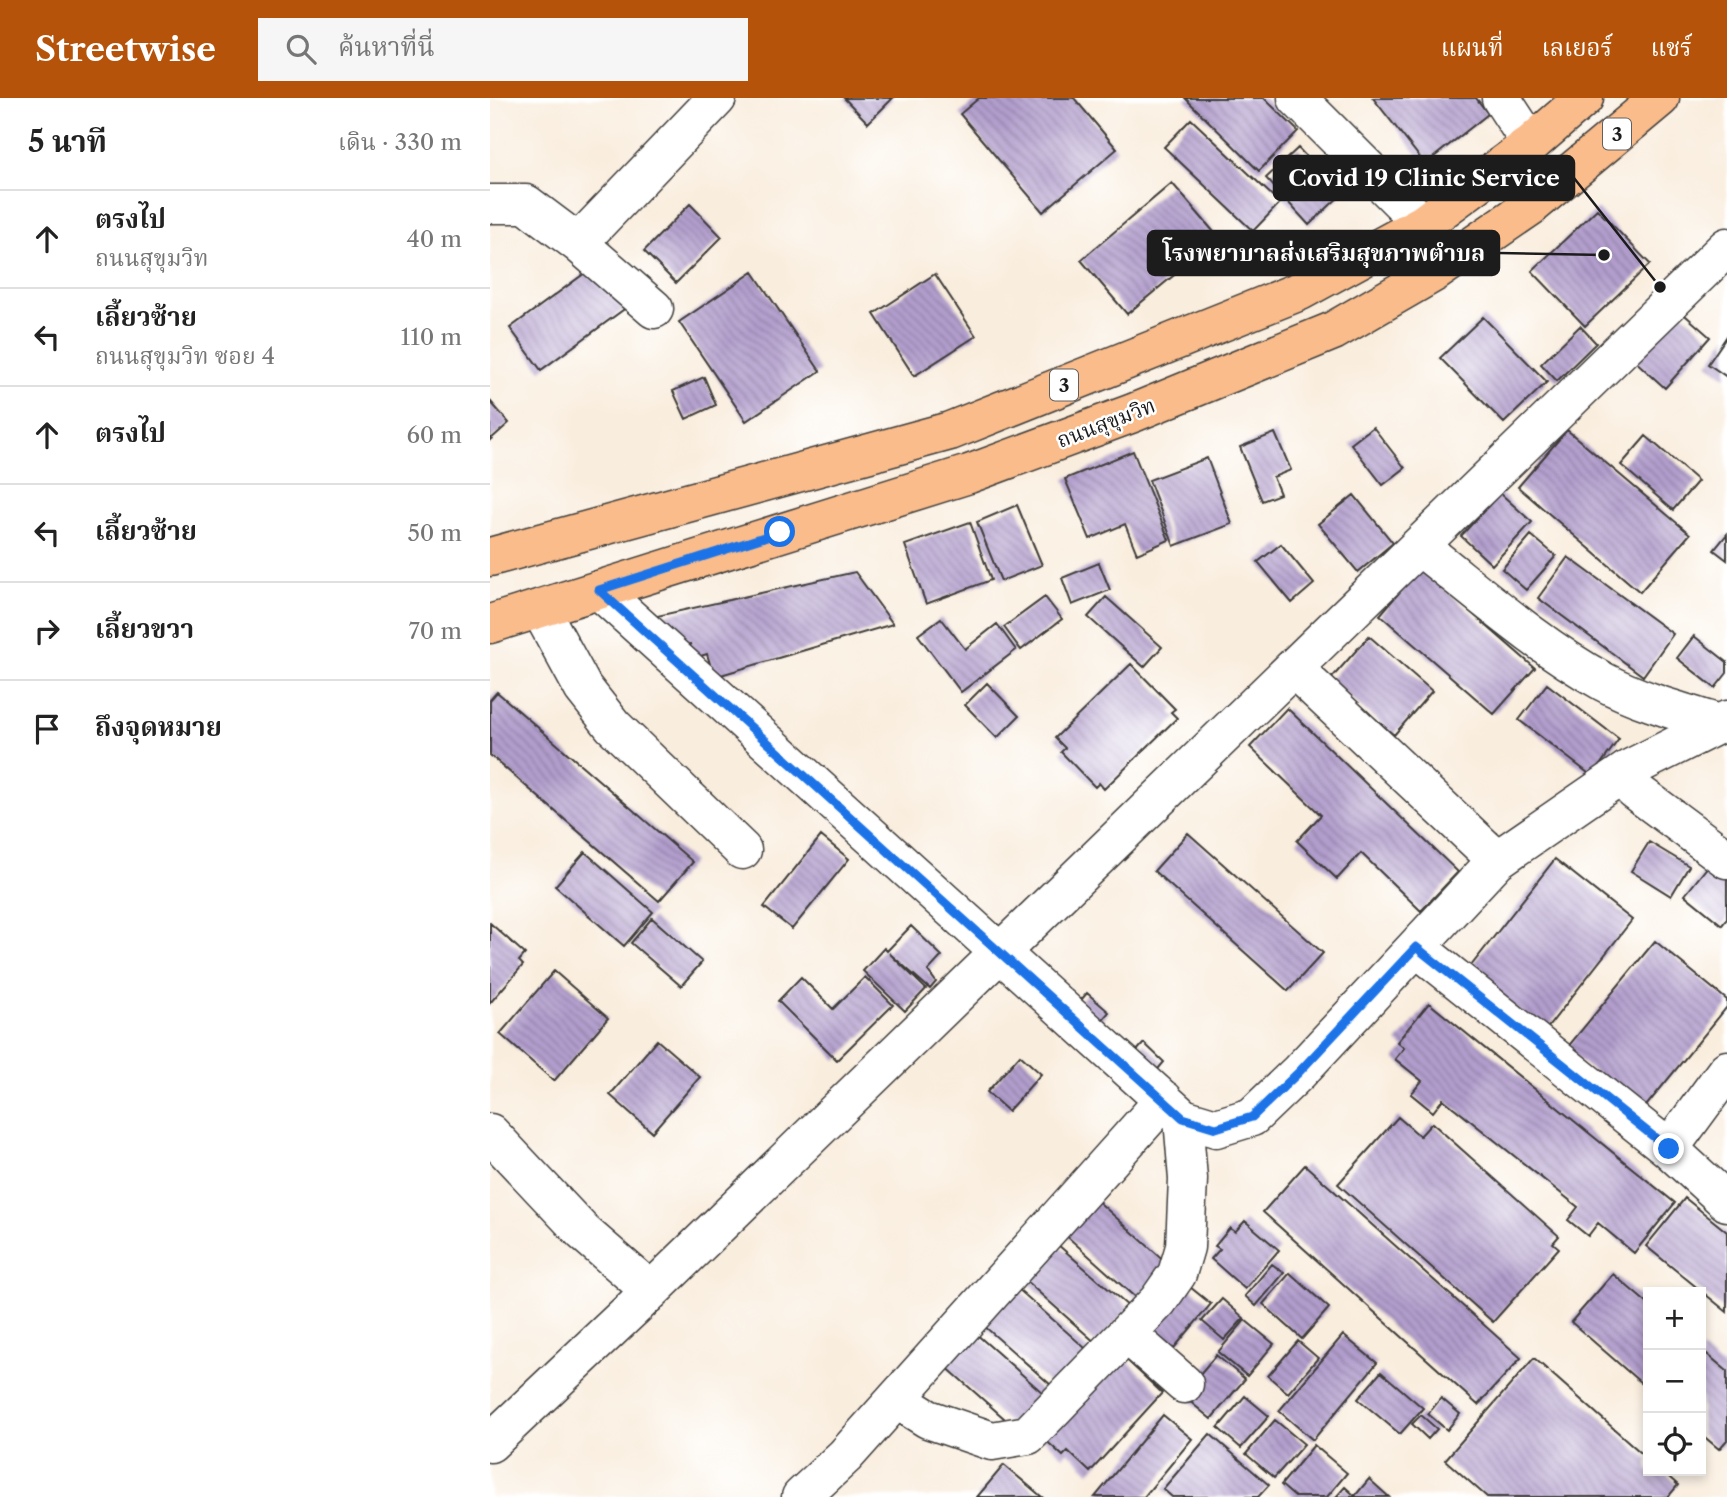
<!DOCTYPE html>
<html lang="th">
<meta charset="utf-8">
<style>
body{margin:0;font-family:"Libre Caslon Text","Noto Serif Thai",serif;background:#f6f6f6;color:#222}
.controls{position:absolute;right:21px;bottom:21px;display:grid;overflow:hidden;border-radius:0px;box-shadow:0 4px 10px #0003}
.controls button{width:63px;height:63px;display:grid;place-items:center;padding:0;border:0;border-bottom:2px solid #e0e0e0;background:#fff;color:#222;font:35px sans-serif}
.stop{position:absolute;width:21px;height:21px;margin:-16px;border:5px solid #1a73e8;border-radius:50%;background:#fff}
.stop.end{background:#1a73e8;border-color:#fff;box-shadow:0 2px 7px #0008}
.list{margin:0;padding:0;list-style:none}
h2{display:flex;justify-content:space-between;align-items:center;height:91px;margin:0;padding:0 28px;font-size:30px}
h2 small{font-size:23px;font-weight:400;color:#767676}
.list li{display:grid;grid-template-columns:46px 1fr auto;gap:21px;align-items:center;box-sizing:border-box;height:98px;padding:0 28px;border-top:2px solid #e0e0e0}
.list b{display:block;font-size:26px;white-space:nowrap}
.list p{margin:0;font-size:23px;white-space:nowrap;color:#767676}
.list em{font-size:23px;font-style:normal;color:#767676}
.icon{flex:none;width:38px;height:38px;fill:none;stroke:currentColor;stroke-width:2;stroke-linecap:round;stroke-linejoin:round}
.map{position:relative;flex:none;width:1237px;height:1399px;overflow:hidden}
header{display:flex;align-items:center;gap:42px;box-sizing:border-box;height:98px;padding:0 35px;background:#b45309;color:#fff}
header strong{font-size:33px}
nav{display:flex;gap:38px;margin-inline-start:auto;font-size:24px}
.search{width:490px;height:63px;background:#f6f6f6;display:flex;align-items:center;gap:18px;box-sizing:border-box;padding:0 24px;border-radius:0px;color:#767676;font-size:26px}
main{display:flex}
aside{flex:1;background:#fff}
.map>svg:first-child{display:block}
</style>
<header>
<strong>Streetwise</strong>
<div class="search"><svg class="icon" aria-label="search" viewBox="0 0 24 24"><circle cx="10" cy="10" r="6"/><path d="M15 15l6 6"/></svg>ค้นหาที่นี่</div>
<nav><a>แผนที่</a><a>เลเยอร์</a><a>แชร์</a></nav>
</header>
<main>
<aside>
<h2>5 นาที<small>เดิน · 330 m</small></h2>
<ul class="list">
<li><svg class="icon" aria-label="ahead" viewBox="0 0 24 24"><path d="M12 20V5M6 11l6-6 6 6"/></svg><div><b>ตรงไป</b><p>ถนนสุขุมวิท</p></div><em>40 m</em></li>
<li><svg class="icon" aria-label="left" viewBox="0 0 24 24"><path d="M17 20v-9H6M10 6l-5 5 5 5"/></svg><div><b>เลี้ยวซ้าย</b><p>ถนนสุขุมวิท ซอย 4</p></div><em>110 m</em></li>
<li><svg class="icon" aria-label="ahead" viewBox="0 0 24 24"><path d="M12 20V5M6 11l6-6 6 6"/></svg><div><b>ตรงไป</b></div><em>60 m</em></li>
<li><svg class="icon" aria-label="left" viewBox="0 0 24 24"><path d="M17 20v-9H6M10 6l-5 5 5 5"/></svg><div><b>เลี้ยวซ้าย</b></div><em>50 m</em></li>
<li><svg class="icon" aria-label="right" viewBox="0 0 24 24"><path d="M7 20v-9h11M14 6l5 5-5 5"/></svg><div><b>เลี้ยวขวา</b></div><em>70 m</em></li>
<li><svg class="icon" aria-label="arrive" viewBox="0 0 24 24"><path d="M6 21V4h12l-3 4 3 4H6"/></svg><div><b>ถึงจุดหมาย</b></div></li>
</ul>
</aside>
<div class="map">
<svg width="1237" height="1399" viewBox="0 0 1237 1399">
<defs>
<pattern id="building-back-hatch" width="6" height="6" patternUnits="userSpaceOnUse" patternTransform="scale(1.75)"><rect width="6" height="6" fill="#b29ecd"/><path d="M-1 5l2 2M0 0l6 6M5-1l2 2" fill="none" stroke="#9080a6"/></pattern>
</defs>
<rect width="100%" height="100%" fill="#fff"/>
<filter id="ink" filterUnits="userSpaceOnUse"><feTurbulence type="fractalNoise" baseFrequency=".0143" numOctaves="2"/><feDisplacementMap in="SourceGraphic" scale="14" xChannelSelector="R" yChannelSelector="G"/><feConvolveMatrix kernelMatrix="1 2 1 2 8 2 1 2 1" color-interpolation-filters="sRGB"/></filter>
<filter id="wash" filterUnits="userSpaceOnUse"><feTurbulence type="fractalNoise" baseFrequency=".00686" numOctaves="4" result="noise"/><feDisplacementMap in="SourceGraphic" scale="28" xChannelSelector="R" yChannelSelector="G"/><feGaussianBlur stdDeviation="1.57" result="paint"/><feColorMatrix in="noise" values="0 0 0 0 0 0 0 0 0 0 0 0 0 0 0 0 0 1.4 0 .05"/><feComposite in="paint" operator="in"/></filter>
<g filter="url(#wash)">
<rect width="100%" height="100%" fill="#f9eddd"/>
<g id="blocks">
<path fill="url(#building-back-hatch)" d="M354 0H403L378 25Z
M489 0H584L627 51 553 114 470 16Z
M695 0H774L808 33 769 73Z
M883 0H986L998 16 935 66Z
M701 21 790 105 763 133 674 49Z
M808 50 852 96 819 127 776 80Z
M682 85 729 140 637 216 591 162Z
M200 106 232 139 186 185 154 153Z
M1107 111 1160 166 1095 228 1042 173Z
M106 167 137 209 51 272 20 230Z
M263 174 330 273 256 323 189 224Z
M445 176 486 238 424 278 384 216Z
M1188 211 1220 239 1175 290 1143 261Z
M993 219 1057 284 1014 325 950 260Z
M1090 228 1106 245 1067 283 1051 266Z
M1237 238V279L1218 266Z
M214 279 226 307 196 321 183 293Z
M0 303 19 325 0 342Z
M883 329 915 370 893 387 861 346Z
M1077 332 1200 436 1150 494 1028 389Z
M785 335 801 372 783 379 790 396 772 403 750 349Z
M1156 338 1208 383 1183 412 1131 367Z
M643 353 679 442 647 456 635 426 600 441 575 381Z
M717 360 742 426 684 448 659 382Z
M1010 395 1042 424 1002 467 971 438Z
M864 397 903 445 868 474 828 426Z
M527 407 552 467 511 483 487 424Z
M480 424 501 482 436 506 415 447Z
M1237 436V462L1224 452Z
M1041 437 1066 458 1036 492 1012 471Z
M791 446 824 486 802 505 768 464Z
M1078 459 1183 536 1153 578 1048 500Z
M609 465 620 492 582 507 572 480Z
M930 470 1045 570 1004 616 890 517Z
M365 474 403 526 224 579 217 556 204 560 200 546 184 551 158 520Z
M555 499 572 521 531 552 514 529Z
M616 499 672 549 654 569 598 519Z
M451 520 475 551 507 526 526 552 471 594 428 537Z
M879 538 942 593 904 637 840 582Z
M1204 538 1237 564V575L1225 590 1187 560Z
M641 566 685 611 681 614 687 620 614 691 609 685 605 689 571 654 575 650 565 640Z
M497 585 529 618 507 640 475 607Z
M1057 586 1129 641 1102 678 1029 622Z
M7 594 203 764 169 803 0 657V602Z
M797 610 968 774 931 813 871 755 847 781 807 743 831 717 760 649Z
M698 735 833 855 798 893 664 773Z
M331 738 359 761 302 831 274 809Z
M1159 744 1199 768 1181 798 1141 773Z
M95 754 163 814 134 848 65 788Z
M1065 761 1142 822 1055 933 977 873Z
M1223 762 1237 773V821L1232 827 1195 797Z
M162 820 212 864 191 888 141 845Z
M0 825 35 856 29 863 33 867 0 905Z
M421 828 452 858 438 873 446 884 440 891 399 855 436 891 415 913 373 873 394 850 397 853Z
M1165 843 1237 902V909L1152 1013 1076 951Z
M64 873 118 920 64 983 10 936Z
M311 879 343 911 375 879 403 907 347 962 288 903Z
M597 895 619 914 602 934 580 915Z
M939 905 1185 1105 1144 1155 1108 1125 1098 1138 1078 1122 1088 1109 953 1001 943 1014 921 996 932 983 905 961 914 950 907 944Z
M167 942 210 979 162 1034 120 997Z
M654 945 674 964 657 984 636 965Z
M530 957 551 976 518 1013 497 994Z
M908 1019 930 1038 942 1025 1069 1138 1063 1145 1069 1150 1003 1224 848 1086Z
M815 1067 1031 1260 988 1307 773 1114Z
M602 1098 678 1166 647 1201 571 1133Z
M1195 1100 1237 1134V1214L1156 1148Z
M755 1123 789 1152 755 1191 721 1161 730 1151 725 1148 740 1130 745 1134Z
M559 1139 639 1209 607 1246 527 1175Z
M782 1166 794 1175 766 1208 755 1198Z
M800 1175 839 1210 812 1241 773 1206Z
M1123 1176 1158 1206V1291L1081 1224Z
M518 1182 603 1257 570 1295 485 1220Z
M700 1189 721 1206 674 1262 653 1245Z
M732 1201 754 1220 734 1242 712 1223Z
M755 1222 784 1246 757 1278 728 1254Z
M476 1227 561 1302 532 1336 446 1260Z
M853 1237 887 1265 823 1342 789 1313Z
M808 1243 828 1260 798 1295 778 1278Z
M1211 1251 1237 1273V1342L1229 1351 1211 1336Z
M627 1253 672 1295 600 1374 578 1353 573 1358 550 1337Z
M726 1257 755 1281 721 1321 692 1297Z
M1044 1260 1158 1361V1373H1172L1188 1387 1178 1399H997L955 1362Z
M891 1274 933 1310 910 1336 868 1301Z
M755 1298 779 1318 751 1350 728 1330Z
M951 1300 970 1316 957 1332 938 1316Z
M673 1317 702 1341 654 1399H605Z
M931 1317 947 1331 938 1341 922 1326Z
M785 1322 814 1346 784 1380 756 1356Z
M720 1336 779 1387 768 1399H682L673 1391Z
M824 1347 857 1375 837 1399H805L791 1387Z
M514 1367 552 1399H487Z
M879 1381 899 1399H846L855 1389 865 1398Z"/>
</g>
</g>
<g filter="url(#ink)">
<use href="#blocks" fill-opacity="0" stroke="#3d3b39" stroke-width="2"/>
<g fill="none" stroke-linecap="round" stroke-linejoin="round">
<defs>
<path id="minor" d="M807 0 933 126
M1011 0 1041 46
M0 106H36L88 145 227 0
M88 145 164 211
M929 448C989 495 1047 547 1114 584 1150 603 1191 614 1230 626
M109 492 693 1020 726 1030 762 1019 809 974 926 849
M50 511 93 590 123 628 252 752
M803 570 1007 762
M1237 622 1139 671 1007 762 926 849 1179 1051 1237 1104
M1139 671 1144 692 1237 761
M0 1035 93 1134 161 1193
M1179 1051 1237 972
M637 1236 694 1286
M406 1301 438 1321 502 1343 538 1337 668 1203 687 1176 695 1149 698 1081 693 1020
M0 1345 161 1193 1237 149
M311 1399 355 1358 674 1002"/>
<path id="major" d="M0 459 460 333 810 193 933 126 1041 46 1094 0
M0 526 479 376 643 315 843 233 945 174 1041 108 1170 0"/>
</defs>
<use href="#minor" stroke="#3d3b39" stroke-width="41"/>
<use href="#major" stroke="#3d3b39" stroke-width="41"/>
<use href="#minor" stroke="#fff" stroke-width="38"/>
<use href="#major" stroke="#fabc8b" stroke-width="38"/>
</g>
</g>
<g fill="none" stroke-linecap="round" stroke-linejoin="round" filter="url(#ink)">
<path stroke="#1a73e8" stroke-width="9" d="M290 434 109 492 693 1020 726 1030 762 1019 809 974 926 849 1179 1051"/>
</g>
<g text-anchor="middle" stroke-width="5" stroke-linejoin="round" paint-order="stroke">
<g fill="#fff" stroke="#606060" stroke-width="2">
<rect x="1113" y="20.5" width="28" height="31" rx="5"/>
<rect x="560" y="271.5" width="28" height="31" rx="5"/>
</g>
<g font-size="19" font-weight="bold" fill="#1c1c1c">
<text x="1127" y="43">3</text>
<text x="574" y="294">3</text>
</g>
<g font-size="21" fill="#1c1c1c" stroke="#fff">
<text transform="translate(616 325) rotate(-21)" y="7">ถนนสุขุมวิท</text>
</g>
</g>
<path fill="none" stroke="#1c1c1c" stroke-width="2.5" d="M1170 189L1084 80M1114 157L1009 155"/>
<g fill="#1c1c1c" stroke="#fff" stroke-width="2.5">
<circle cx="1170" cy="189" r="7"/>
<circle cx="1114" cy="157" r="7"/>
</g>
<g fill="#1c1c1c" stroke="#1c1c1c" stroke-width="2.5">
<rect x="784" y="58" width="300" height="44" rx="7"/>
<rect x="658" y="133" width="351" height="44" rx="7"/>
</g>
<g font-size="23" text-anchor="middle" font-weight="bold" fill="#fff">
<text x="934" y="88">Covid 19 Clinic Service</text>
<text x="834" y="163">โรงพยาบาลส่งเสริมสุขภาพตำบล</text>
</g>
</svg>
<div class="controls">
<button>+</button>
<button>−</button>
<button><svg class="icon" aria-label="locate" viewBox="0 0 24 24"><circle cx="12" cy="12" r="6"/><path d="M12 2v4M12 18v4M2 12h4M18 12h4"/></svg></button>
</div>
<div class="stop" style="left:290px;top:434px"></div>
<div class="stop end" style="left:1179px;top:1051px"></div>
</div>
</main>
